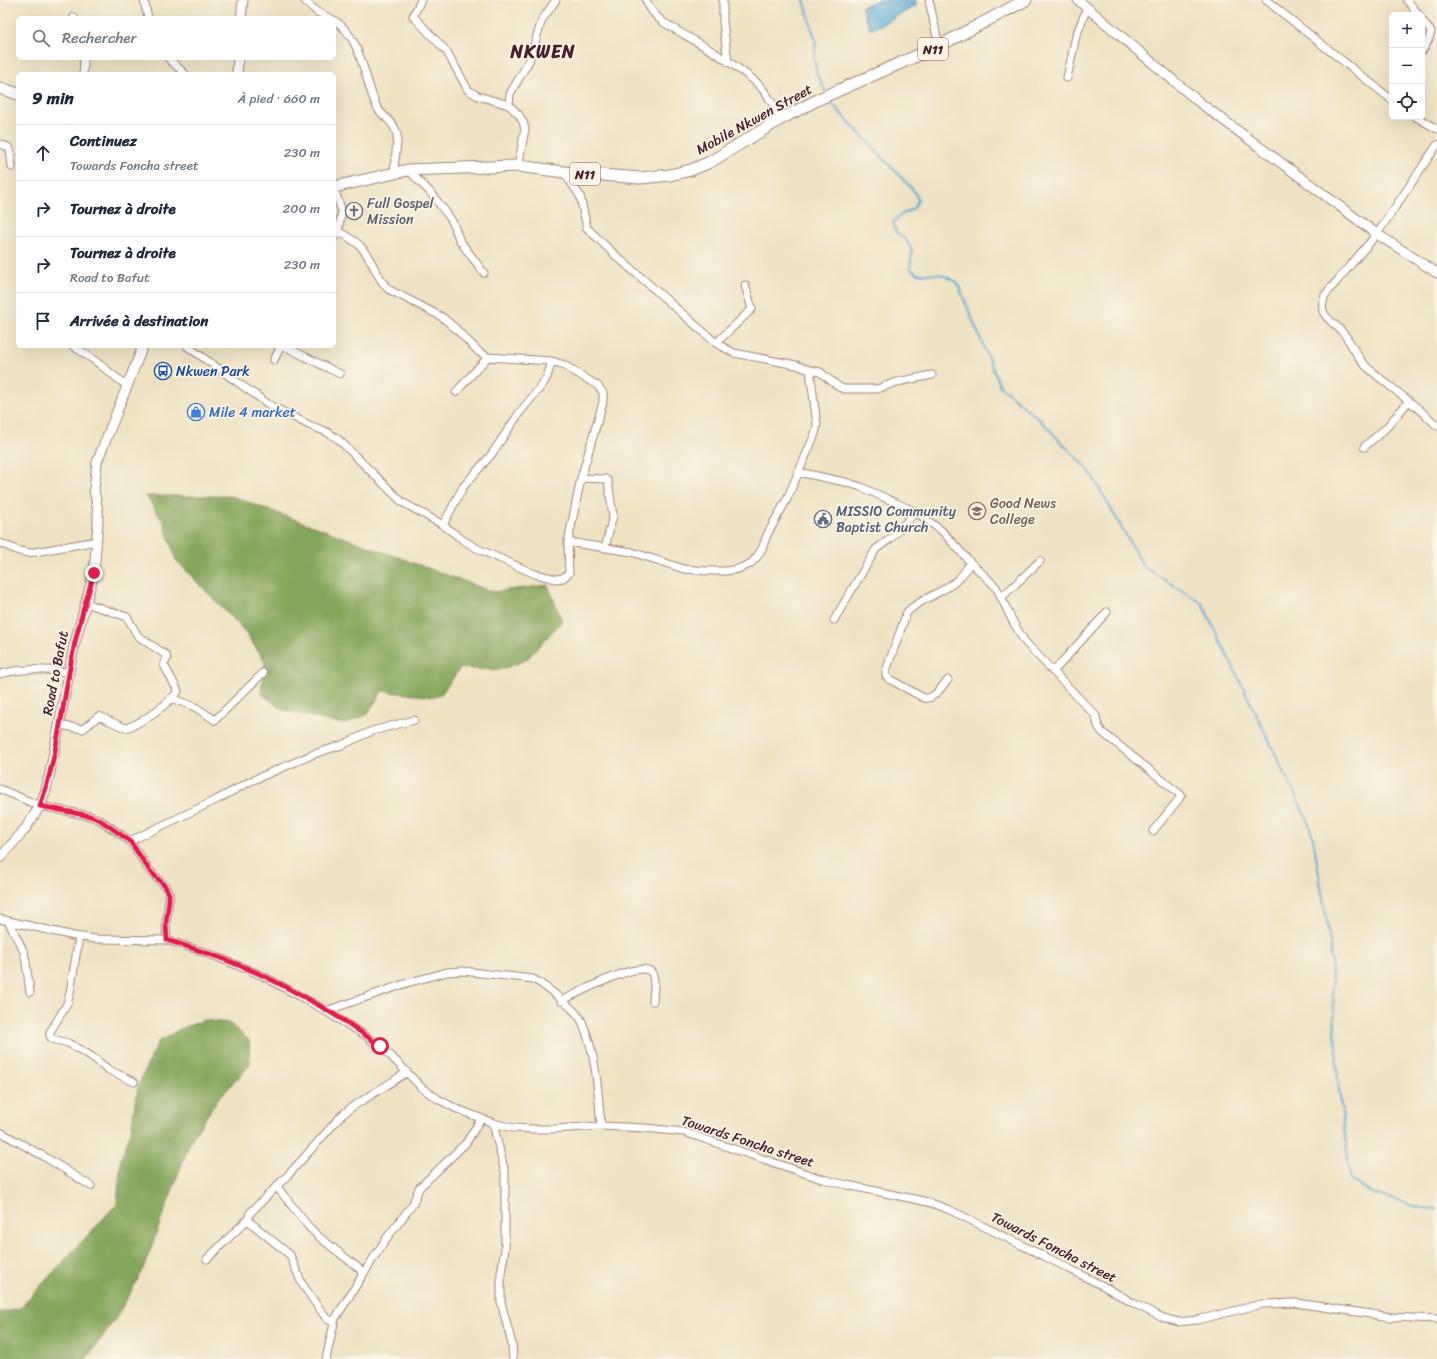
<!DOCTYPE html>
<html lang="fr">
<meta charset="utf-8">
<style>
body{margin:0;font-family:Sriracha,sans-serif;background:#f2f2f3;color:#1f2937}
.controls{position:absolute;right:12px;top:12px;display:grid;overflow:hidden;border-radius:6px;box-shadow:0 4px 16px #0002}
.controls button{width:36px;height:36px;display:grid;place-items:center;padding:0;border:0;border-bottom:1px solid #e0e1e3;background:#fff;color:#1f2937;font:20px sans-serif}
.stop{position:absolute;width:12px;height:12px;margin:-9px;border:3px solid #e11d48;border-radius:50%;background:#fff}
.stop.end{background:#e11d48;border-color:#fff;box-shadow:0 1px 4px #0008}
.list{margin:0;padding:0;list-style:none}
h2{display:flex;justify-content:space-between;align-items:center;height:52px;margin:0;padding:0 16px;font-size:17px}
h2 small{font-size:13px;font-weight:400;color:#747a83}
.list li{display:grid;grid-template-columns:26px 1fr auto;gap:12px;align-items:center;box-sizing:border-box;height:56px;padding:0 16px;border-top:1px solid #e0e1e3}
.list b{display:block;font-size:15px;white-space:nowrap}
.list p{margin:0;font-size:13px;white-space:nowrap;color:#747a83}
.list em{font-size:13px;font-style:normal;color:#747a83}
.icon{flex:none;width:22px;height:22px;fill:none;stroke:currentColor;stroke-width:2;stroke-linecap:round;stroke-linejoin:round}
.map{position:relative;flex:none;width:1437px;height:1359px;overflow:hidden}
.search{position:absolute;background:#fff;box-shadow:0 4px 16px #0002;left:16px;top:16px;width:320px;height:44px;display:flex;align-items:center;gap:10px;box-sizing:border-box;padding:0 14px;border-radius:6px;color:#747a83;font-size:15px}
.panel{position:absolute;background:#fff;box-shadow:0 4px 16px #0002;left:16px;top:72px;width:320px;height:276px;border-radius:6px}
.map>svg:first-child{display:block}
</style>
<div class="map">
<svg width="1437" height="1359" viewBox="0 0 1437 1359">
<rect width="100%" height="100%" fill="#fcf5e5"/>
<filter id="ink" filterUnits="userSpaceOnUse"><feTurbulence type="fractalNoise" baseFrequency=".025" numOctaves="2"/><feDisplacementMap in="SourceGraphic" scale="8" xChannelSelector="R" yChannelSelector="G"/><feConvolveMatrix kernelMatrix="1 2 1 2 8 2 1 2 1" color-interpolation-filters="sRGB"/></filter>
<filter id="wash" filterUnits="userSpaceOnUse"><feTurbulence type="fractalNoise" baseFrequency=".012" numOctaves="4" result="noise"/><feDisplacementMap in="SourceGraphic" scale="16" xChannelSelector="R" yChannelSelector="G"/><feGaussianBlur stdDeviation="0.9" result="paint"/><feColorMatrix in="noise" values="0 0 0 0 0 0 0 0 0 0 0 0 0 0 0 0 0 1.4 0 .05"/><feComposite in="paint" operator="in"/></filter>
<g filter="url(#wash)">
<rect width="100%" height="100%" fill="#efe2c2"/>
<path fill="#84a65b" stroke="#676243" d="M146 496H231L493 592 548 585 562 621 526 660 499 670 460 668 442 693 434 697 382 691 368 714 345 724 332 722 281 709 261 693 265 661 241 627 176 560 164 523Z
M204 1020 229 1023 249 1040 250 1065 217 1100 190 1142 142 1272 116 1318 86 1359H0V1313L20 1308 117 1204 121 1158 131 1131 138 1086 158 1042 180 1029Z"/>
<path fill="#5aacd5" stroke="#526680" d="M877 0H916V6L875 28 870 29 861 7Z"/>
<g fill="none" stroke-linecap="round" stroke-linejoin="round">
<path stroke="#5aacd5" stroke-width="2" d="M804 0 816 43 814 58 817 74 826 92
M830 98 835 107 914 191 918 200 914 208 901 215 893 222 896 232 906 240 912 250 910 268 918 274H940L957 282 1000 386 1041 421 1090 472 1144 567 1202 603 1307 819 1313 837 1330 942 1338 1082 1351 1181 1375 1194 1421 1208 1437 1209"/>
</g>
</g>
<g filter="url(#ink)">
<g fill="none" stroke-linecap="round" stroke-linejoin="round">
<defs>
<path id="minor" d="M144 0 148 18
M304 0 317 12 330 18
M421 0 413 16 447 52 468 90 478 96 509 105 519 115 523 122 525 129 518 166
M646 0C650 10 655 16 663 22 694 41 729 59 757 83 767 93 775 107 781 119
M723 0V22L728 62
M929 0 939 46
M1266 0 1392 100
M1407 0 1419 15
M74 17V18
M334 20C362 37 364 80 377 107 382 117 394 121 397 134 398 143 394 163 394 173
M1422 20 1431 32 1428 41 1422 51
M83 58 84 63 83 74
M168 58 185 74
M1067 78 1076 36 1087 8
M509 105 510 94 529 61 542 20 556 0
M1416 117 1437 129
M0 144 8 147 10 150 12 167
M1437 145 1377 234 1325 295C1316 317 1332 319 1344 334 1352 344 1357 358 1367 367 1389 387 1416 404 1437 426
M408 170 430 192 447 214 452 221 460 241 484 273
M564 172 580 196 587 228 614 254 716 343 734 353 796 365 810 370 817 425 815 434 787 499 767 535 762 549 756 558 750 564 738 569 726 571H707L684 569 632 552 568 542
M334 189 342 211 338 231 334 238
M716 343 752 309 745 285
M73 346 94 360 127 386
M187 346 268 404 309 425 327 432 338 439 402 502 443 525 463 540 476 548 535 574 556 579 563 578 569 573 568 542 581 478 603 402V393L598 386 564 365 552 361 488 357 479 352 454 327 442 317 388 289C376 277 373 260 361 247 355 240 346 236 338 231
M284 346 340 374
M274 360 281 346
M810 370 820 372 839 387 844 389H877L897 382 932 375
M456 392 488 357
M1364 447 1386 428 1409 401
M798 472 845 482 861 487 916 512 942 531 970 562 996 587 1013 622 1025 642 1096 716 1098 726 1102 732 1181 795 1179 799 1153 831
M581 478 605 479 608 481 613 516 605 548
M443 525 463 487 491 455 520 412 543 384 547 377 552 361
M0 543 19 551 29 553 97 541
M1002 597 1040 561
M834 620 876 549 890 539 916 512
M1053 672 1107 612
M0 674C25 667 43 670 69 672
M948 680C941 687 934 700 924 698L889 679 886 676V671L907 612C928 592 957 592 970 562
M171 698 195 707 215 720 263 673
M59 725 83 729 99 716 125 728C138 726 171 702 178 691L164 665V663L167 659 166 655 138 636 127 617 86 603
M0 789 40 806 90 816 100 820 130 841 150 871 165 886 169 894V900L166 924 167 940
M130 841 218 799 251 781 314 754 342 745 372 731 414 720
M0 919 74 936 96 939 167 940 207 953 261 975 312 1003 366 1036 391 1056 422 1088 438 1099 457 1109 493 1123 513 1128 532 1129H554L601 1126 645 1128 684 1132 819 1178 847 1185 928 1202 950 1210 1052 1260 1107 1288 1133 1303 1161 1317 1178 1322 1197 1320 1262 1304 1296 1303 1391 1317 1437 1319
M8 921 24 952 26 962 30 992
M79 937 70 993 67 1004 50 1032V1036L52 1039 68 1043 91 1056 109 1070 134 1082
M561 1001C576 994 637 961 650 971 657 977 653 993 653 1001
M326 1011 407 983 447 972 463 971 533 979C546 986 571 1006 580 1018 583 1022 584 1028 586 1032 597 1062 598 1095 601 1126
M493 1123 505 1173V1249L501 1273V1302L512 1344 513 1359
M0 1132 45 1157 91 1186
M277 1187 308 1226 318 1236 361 1270 362 1276 335 1319 331 1321 326 1318 302 1284 290 1255 251 1223 248 1219 250 1213 290 1173 342 1115 352 1107 406 1073
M207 1259 248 1219
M362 1276 386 1239 413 1204 419 1188 466 1143 481 1119
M326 1359 335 1319"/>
<path id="tertiary" d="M1078 0 1199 102 1377 234 1437 273
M241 18 243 0
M237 74 238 58
M0 858 25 829 33 817 40 806 46 790 51 768 74 646 94 573 98 522V512L94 489 97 462 143 346"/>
<path id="trunk" d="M0 88 18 94
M334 187 408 170 518 166 564 172 640 178 670 175 691 170 710 162 781 119 819 99 939 46 1026 0"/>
</defs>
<use href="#minor" stroke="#9c8076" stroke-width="9"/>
<use href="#tertiary" stroke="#9c8076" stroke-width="11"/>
<use href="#trunk" stroke="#9c8076" stroke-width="13"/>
<use href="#minor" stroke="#fff" stroke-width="7"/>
<use href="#tertiary" stroke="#fff" stroke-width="9"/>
<use href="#trunk" stroke="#fff" stroke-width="11"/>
</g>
</g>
<g fill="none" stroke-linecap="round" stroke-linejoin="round" filter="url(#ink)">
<path stroke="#e11d48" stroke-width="5" d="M94 573C87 598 79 622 74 647 63 700 58 755 40 806L90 816 100 820 130 841 150 871 165 886 169 894V900L166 924 167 940C199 950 232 961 262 975 301 994 346 1020 380 1046"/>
</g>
<defs>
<symbol id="church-ring" viewBox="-11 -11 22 22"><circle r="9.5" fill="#fcf5e5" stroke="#6b7280" stroke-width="1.5"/><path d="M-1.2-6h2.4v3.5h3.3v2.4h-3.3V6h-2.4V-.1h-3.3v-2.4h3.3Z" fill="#6b7280"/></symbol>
<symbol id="bus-ring" viewBox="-11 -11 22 22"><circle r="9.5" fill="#fcf5e5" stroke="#1a4fb4" stroke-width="1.5"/><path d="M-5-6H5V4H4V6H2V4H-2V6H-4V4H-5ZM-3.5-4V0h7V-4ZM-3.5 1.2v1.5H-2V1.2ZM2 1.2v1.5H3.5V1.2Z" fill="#1a4fb4"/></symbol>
<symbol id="shop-ring" viewBox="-11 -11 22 22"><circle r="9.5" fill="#fcf5e5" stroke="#3f7fe0" stroke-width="1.5"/><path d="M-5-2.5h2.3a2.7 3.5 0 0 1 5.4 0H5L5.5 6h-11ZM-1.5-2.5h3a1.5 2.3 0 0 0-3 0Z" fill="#3f7fe0"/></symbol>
<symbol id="school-ring" viewBox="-11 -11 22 22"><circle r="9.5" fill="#fcf5e5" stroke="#8d6e63" stroke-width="1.5"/><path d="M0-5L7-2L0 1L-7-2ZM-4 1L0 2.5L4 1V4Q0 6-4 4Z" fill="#8d6e63"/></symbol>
<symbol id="civic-ring" viewBox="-11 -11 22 22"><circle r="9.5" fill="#fcf5e5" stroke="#5c6f8a" stroke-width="1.5"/><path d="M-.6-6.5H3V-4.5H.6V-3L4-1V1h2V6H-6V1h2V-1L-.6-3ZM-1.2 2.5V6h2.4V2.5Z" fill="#5c6f8a"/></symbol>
</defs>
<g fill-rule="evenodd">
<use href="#church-ring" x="344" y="201" width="20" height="20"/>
<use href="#bus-ring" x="153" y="361" width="20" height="20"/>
<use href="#shop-ring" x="186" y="402" width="20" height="20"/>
<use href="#school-ring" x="967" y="501" width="20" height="20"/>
<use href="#civic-ring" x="813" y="509" width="20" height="20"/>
</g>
<g text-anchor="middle" stroke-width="3.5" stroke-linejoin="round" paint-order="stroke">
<g fill="#fcf5e5" stroke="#7f5f63" stroke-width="1">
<rect x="918" y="38" width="30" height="22" rx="3"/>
<rect x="570" y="163" width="30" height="22" rx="3"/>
</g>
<g font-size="13" font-weight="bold" fill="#4a1f2b">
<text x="933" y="54">N11</text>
<text x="585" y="179">N11</text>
</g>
<g font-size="14" fill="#4a1f2b" stroke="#fcf5e5">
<text transform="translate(754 119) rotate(-29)" y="5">Mobile Nkwen Street</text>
<text transform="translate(55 673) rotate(-79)" y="5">Road to Bafut</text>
<text transform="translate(748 1141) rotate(18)" y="5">Towards Foncha street</text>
<text transform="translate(1054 1247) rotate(27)" y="5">Towards Foncha street</text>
</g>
<g font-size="14" fill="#5b616d" stroke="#fcf5e5" text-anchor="start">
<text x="367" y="208">Full Gospel<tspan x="367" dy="16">Mission</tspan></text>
</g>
<g font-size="14" fill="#164399" stroke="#fcf5e5" text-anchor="start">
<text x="176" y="376">Nkwen Park</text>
</g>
<g font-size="14" fill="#366cbe" stroke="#fcf5e5" text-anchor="start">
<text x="209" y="417">Mile 4 market</text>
</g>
<g font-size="14" fill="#785e54" stroke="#fcf5e5" text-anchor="start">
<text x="990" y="508">Good News<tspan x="990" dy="16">College</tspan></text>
</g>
<g font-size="14" fill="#4e5e75" stroke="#fcf5e5" text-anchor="start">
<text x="836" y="516">MISSIO Community<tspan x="836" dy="16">Baptist Church</tspan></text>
</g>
<g font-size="18" font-weight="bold" letter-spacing="1" fill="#4a1f2b" stroke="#fcf5e5">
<text x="543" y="58">NKWEN</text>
</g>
</g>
</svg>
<div class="controls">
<button>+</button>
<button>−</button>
<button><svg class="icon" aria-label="locate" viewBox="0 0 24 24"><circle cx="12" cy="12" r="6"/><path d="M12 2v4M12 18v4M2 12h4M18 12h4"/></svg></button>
</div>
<div class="stop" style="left:380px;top:1046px"></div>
<div class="stop end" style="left:94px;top:573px"></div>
<div class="search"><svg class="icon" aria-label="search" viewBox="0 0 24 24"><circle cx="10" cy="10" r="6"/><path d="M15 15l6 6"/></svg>Rechercher</div>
<section class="panel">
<h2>9 min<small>À pied · 660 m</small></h2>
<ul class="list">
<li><svg class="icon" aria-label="ahead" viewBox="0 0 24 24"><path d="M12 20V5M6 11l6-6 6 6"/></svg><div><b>Continuez</b><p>Towards Foncha street</p></div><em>230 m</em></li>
<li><svg class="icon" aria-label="right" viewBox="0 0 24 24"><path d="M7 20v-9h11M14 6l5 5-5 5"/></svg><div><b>Tournez à droite</b></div><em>200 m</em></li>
<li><svg class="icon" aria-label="right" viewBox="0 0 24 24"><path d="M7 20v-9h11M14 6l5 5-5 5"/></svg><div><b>Tournez à droite</b><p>Road to Bafut</p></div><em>230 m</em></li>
<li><svg class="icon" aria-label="arrive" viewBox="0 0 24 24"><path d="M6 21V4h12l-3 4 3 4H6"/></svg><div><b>Arrivée à destination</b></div></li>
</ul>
</section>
</div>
